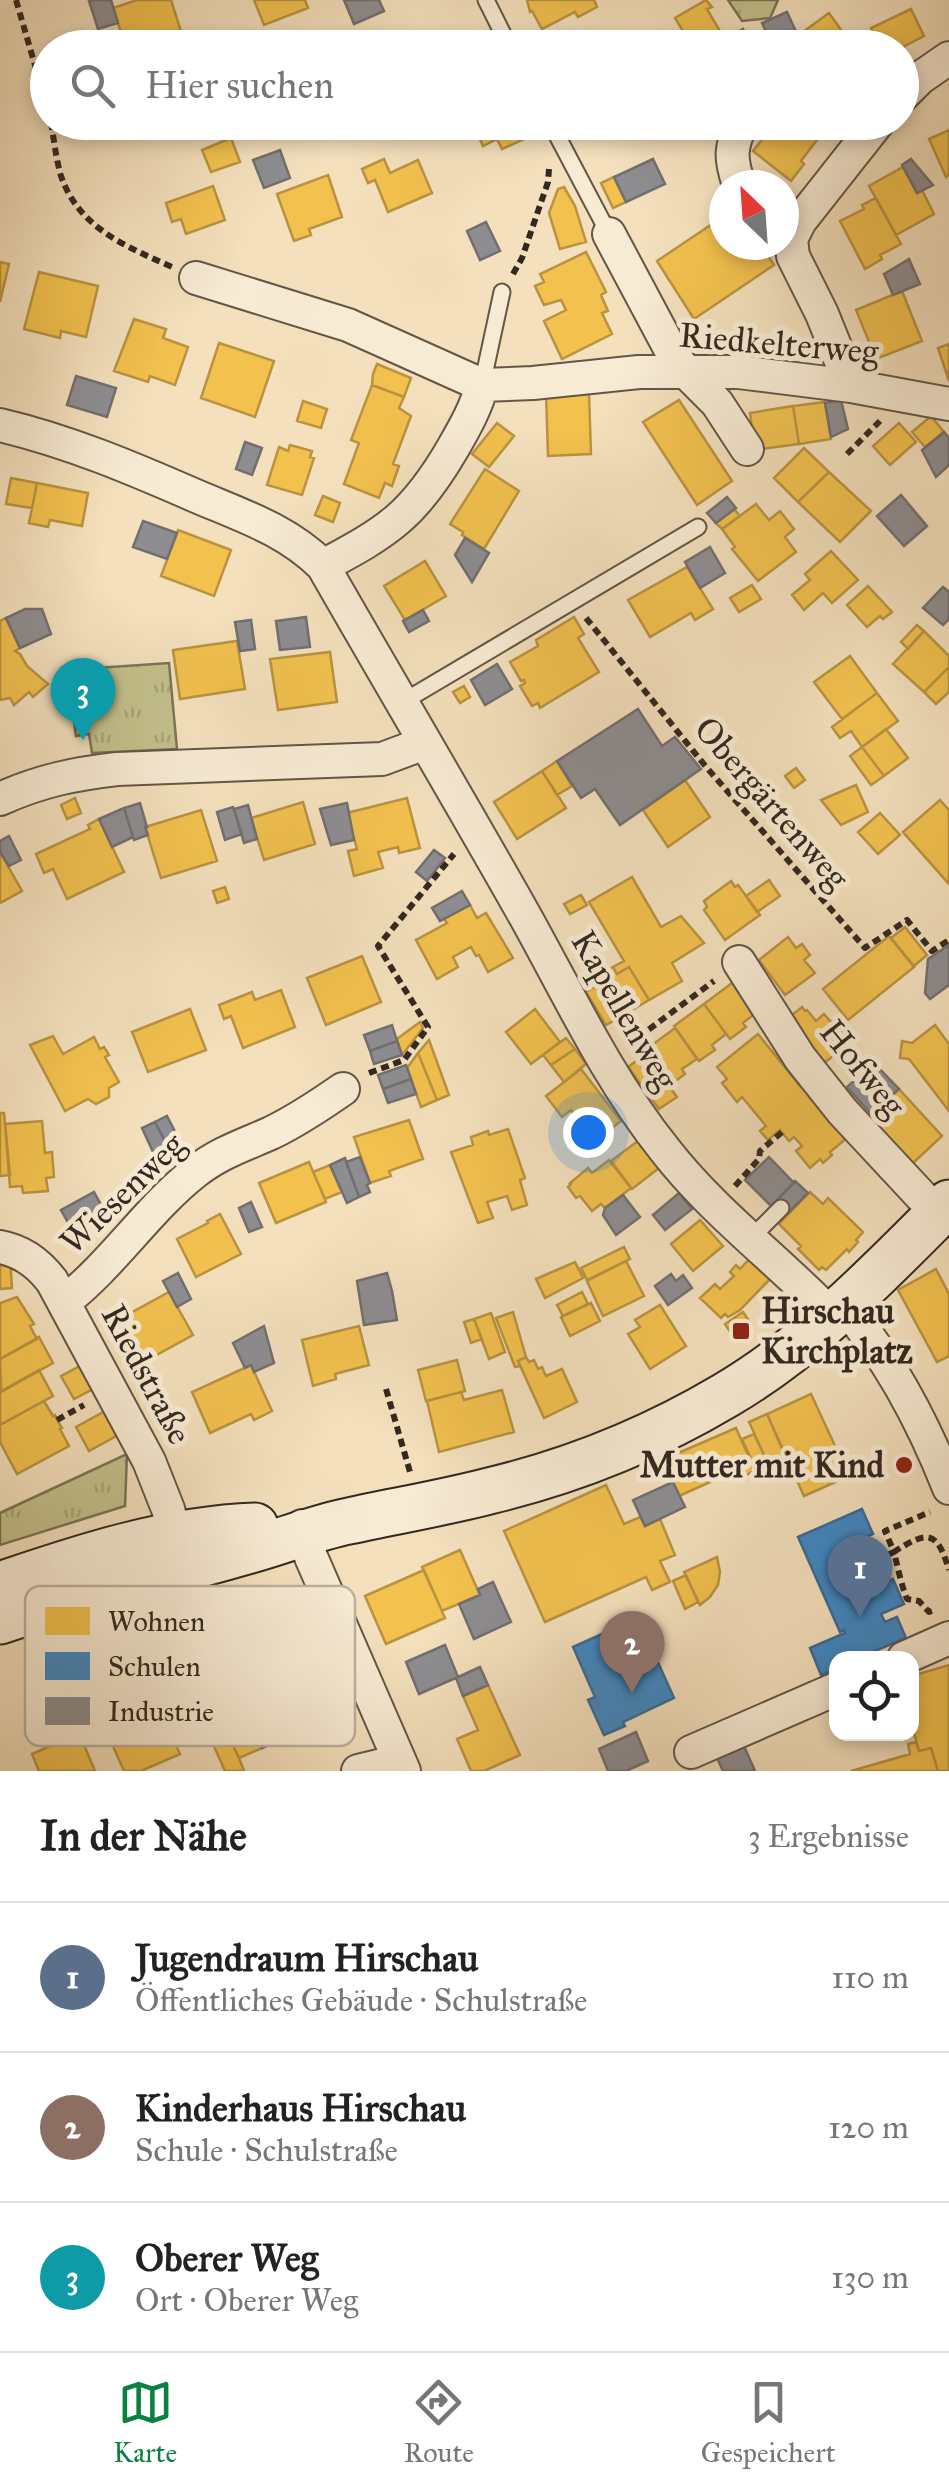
<!DOCTYPE html>
<html lang="de">
<meta charset="utf-8">
<style>
body{margin:0;font-family:"IM FELL Great Primer",serif;background:#f6f6f6;color:#222}
.controls{position:absolute;right:30px;bottom:30px;display:grid;overflow:hidden;border-radius:20px;box-shadow:0 5px 15px #0003}
.controls button{width:90px;height:90px;display:grid;place-items:center;padding:0;border:0;border-bottom:2px solid #e0e0e0;background:#fff;color:#222;font:50px sans-serif}
.compass{position:absolute;left:709px;top:170px;width:90px;height:90px;border-radius:50%;background:#fff;box-shadow:0 5px 15px #0003;rotate:335deg}
.you{position:absolute;left:588px;top:1132px;width:35px;height:35px;margin:-25px;border:8px solid #fff;border-radius:50%;background:#1a73e8;box-shadow:0 0 0 15px #1a73e833}
.badge{display:grid;place-items:center;width:65px;height:65px;border-radius:50%;background:#0b8043;color:#fff;font-size:32px;font-weight:700}
.pin{position:absolute;translate:-50% -82px;filter:drop-shadow(0 2px 5px #0008)}
.pin::after{content:'';position:absolute;top:52px;width:35px;height:30px;background:inherit;clip-path:polygon(0 0,100% 0,50% 100%)}
.list{margin:0;padding:0;list-style:none}
h2{display:flex;justify-content:space-between;align-items:center;height:130px;margin:0;padding:0 40px;font-size:42px}
h2 small{font-size:32px;font-weight:400;color:#767676}
.list li{display:grid;grid-template-columns:65px 1fr auto;gap:30px;align-items:center;box-sizing:border-box;height:150px;padding:0 40px;border-top:2px solid #e0e0e0}
.list b{display:block;font-size:38px;white-space:nowrap}
.list p{margin:0;font-size:32px;white-space:nowrap;color:#767676}
.list em{font-size:32px;font-style:normal;color:#767676}
.icon{flex:none;width:55px;height:55px;fill:none;stroke:currentColor;stroke-width:2;stroke-linecap:round;stroke-linejoin:round}
.map{position:relative;flex:none;width:949px;height:1771px;overflow:hidden}
.search{position:absolute;background:#fff;box-shadow:0 5px 15px #0003;left:30px;right:30px;top:30px;height:110px;display:flex;align-items:center;gap:25px;box-sizing:border-box;padding:0 35px;border-radius:55px;color:#767676;font-size:38px}
.sheet{height:580px;background:#fff}
nav{display:flex;justify-content:space-around;align-items:center;box-sizing:border-box;height:140px;border-top:2px solid #e0e0e0;background:#fff;font-size:28px;color:#767676}
nav a{display:grid;justify-items:center;gap:5px}
nav .on{color:#0b8043}
.map>svg:first-child{display:block}
</style>
<div class="map">
<svg width="949" height="1771" viewBox="0 0 949 1771">
<defs>
<pattern id="grass-tufts" width="24" height="20" patternUnits="userSpaceOnUse" patternTransform="scale(2.5)"><rect width="24" height="20" fill="#c3c08c"/><path d="M3 7l-1-3M5 7V3M7 7l1-3M15 17l-1-3M17 17v-4M19 17l1-3" fill="none" stroke="#a8a578"/></pattern>
</defs>
<rect width="100%" height="100%" fill="#f4e0bd"/>
<filter id="stains"><feTurbulence type="fractalNoise" baseFrequency=".002" numOctaves="4"/><feColorMatrix values="0 0 0 0 .2 0 0 0 0 .09 0 0 0 0 .02 0 0 0 .5 -.17"/></filter>
<radialGradient id="worn" r=".72"><stop offset=".6" stop-color="#630" stop-opacity="0"/><stop offset="1" stop-color="#630" stop-opacity=".3"/></radialGradient>
<path fill="url(#grass-tufts)" stroke="#7b7456" stroke-width="2.5" d="M728 0H778L770 18 742 21Z
M169 663 177 749 92 753 89 734 76 736 67 670Z
M127 1454 125 1506 0 1545V1513Z"/>
<path fill="#f2c14e" stroke="#b99340" stroke-width="2.5" d="M137 0H171L182 35 140 48H126L113 8Z
M254 0H305L308 8 264 25Z
M527 0H594L597 7 578 17 575 12 542 29 532 11 530 12Z
M706 0 712 7 707 9 720 31 693 48 675 18Z
M911 9 924 36 901 48H881L871 28Z
M829 13 854 48H787L785 45Z
M472 122H524L531 136 502 149 497 139 483 146Z
M776 122H804L820 136 801 161 804 164 791 181 753 151Z
M949 130V175L946 177 929 139Z
M231 138 240 162 211 172 202 150Z
M384 159 390 173 418 160 432 193 388 212 375 180 368 183 362 169Z
M903 167 917 193 922 190 934 214 896 235 869 186Z
M328 175 342 217 309 229 311 235 294 241 277 194Z
M614 177 626 202 613 208 601 183Z
M213 186 225 220 186 234 181 219 172 222 166 203Z
M564 187 575 206 586 242 560 249 549 213 558 189Z
M876 198 901 244 880 255 882 259 865 269 840 221 864 209 862 205Z
M724 216V245H761L774 265 694 319 657 261Z
M586 252 606 292 601 295 608 311 602 313 612 334 562 359 544 321 566 310 561 300 544 305 535 286 544 282 540 274Z
M0 262 9 264 0 302Z
M39 272 98 286 86 337 61 331 60 338 24 329Z
M902 291 922 341 876 359 856 310Z
M134 319 166 329 163 338 188 347 175 385 150 376 148 382 114 371Z
M219 343 274 361 255 417 201 398Z
M949 344V381L938 348Z
M377 364 411 378 404 397 372 385 373 374Z
M372 385 404 397 399 408 411 416 393 464 399 466 392 486 385 483 379 498 344 484 359 443 351 440Z
M589 392 591 454 548 456 546 393Z
M679 400 732 481 697 505 643 422Z
M303 401 327 409 321 428 297 421Z
M825 402 831 439 799 444 793 406Z
M793 406 799 444 755 450 750 413Z
M931 416 944 432 925 447 912 432Z
M497 423 514 436 489 467 472 454Z
M899 423 916 442 890 465 873 446Z
M290 445 312 451 310 457 314 458 302 495 267 485 279 447 288 451Z
M804 448 829 472 798 502 774 478Z
M485 469 519 491 484 549 462 535 463 532 450 524Z
M829 472 871 511 840 542 798 502Z
M11 478 37 483 32 508 6 504Z
M37 483 88 493 82 526 50 520 48 527 29 523Z
M323 496 340 503 333 522 315 515Z
M756 504 769 520 780 511 794 529 785 537 796 552 758 581 732 549 735 547 722 529Z
M734 509 740 516 722 529 716 523Z
M178 530 231 550 214 596 161 576Z
M831 551 858 580 832 603 823 593 804 610 792 595 810 580 805 574Z
M425 561 446 596 405 620 384 586Z
M687 567 713 609 695 620 691 613 650 637 628 600Z
M752 585 761 599 739 612 730 598Z
M868 586 892 612 883 619 880 616 867 627 847 605Z
M574 617 584 634 578 638 599 672 540 708 538 703 532 706 520 686 525 683 524 680 521 681 510 662 538 646 536 640Z
M6 618 20 648 15 651 20 654 27 666 48 684 33 697 29 692 14 705 10 698 0 700V621Z
M917 625 924 631 908 649 901 642Z
M924 631 949 656V667L924 692 893 664Z
M237 641 245 689 180 699 173 650Z
M330 652 337 702 278 710 270 659Z
M850 656 877 693 842 719 814 682Z
M949 667V692L936 704 924 692Z
M464 686 470 697 460 703 453 692Z
M877 693 898 721 862 747 851 731 840 738 832 727Z
M886 729 908 758 884 776 862 747Z
M862 747 884 776 871 785 850 756Z
M557 761 572 786 557 795 542 771Z
M796 768 805 780 794 788 785 776Z
M542 771 566 808 517 839 494 802Z
M685 780 710 817 668 847 643 810Z
M856 785 868 812 841 825 821 800Z
M75 798 81 813 67 819 61 805Z
M407 798 420 848 399 853 398 847 378 852 383 868 354 876 348 851 357 849 347 813Z
M940 800 949 810V884L903 832Z
M303 802 315 844 264 860 251 818Z
M201 810 217 861 161 878 145 827Z
M880 813 900 835 878 854 858 832Z
M99 819 124 872 67 899 53 869 44 873 36 854 90 829 88 825Z
M0 852 22 891 0 903Z
M632 877 661 927 681 916 704 943 672 963 682 981 649 1000 629 967 617 974 613 967 624 961 589 902Z
M769 880 780 896 757 912 746 896Z
M731 881 735 887 738 885 760 915 725 940 704 910 707 907 704 901Z
M225 887 229 899 217 903 213 891Z
M581 895 587 905 570 914 564 904Z
M470 905 477 918 486 913 513 958 488 972 479 955 476 956 471 947 453 957 458 967 437 979 416 940 447 923 444 919Z
M905 927 927 955 914 966 891 938Z
M889 936 914 967 848 1020 823 989Z
M788 937 796 948 802 944 810 955 804 960 815 973 785 995 759 960Z
M362 956 381 1002 326 1025 307 978Z
M613 967 617 974 629 967 649 1000 606 1025 586 992 607 979 603 973Z
M736 980 758 1011 743 1023 746 1027 730 1039 704 1004Z
M281 990 295 1027 243 1048 231 1016 224 1019 219 1005 252 992 255 1000Z
M704 1004 726 1034 712 1045 715 1050 699 1061 674 1026Z
M802 1007 805 1011 807 1010 816 1021 824 1014 831 1022 834 1021 850 1043 824 1063 791 1022 795 1019 792 1015Z
M190 1009 206 1050 148 1072 132 1032Z
M535 1009 560 1042 531 1064 506 1032Z
M420 1022 423 1028 402 1055 397 1039Z
M935 1025 949 1044V1111L909 1059 900 1058 902 1041 912 1043Z
M675 1028 697 1059 682 1069 685 1074 669 1086 644 1051Z
M758 1034 801 1087 807 1083 815 1094 810 1098 813 1101 816 1099 848 1137 830 1152 832 1155 823 1163 820 1159 810 1168 796 1151 802 1146 794 1137 789 1141 780 1130 768 1140 760 1131 766 1126 742 1097 737 1102 722 1083 727 1079 717 1067Z
M53 1036 63 1054 94 1037 100 1049 104 1047 109 1055 105 1057 119 1082 109 1088V1097L96 1104 88 1099 65 1111 30 1045Z
M566 1038 575 1049 551 1065 543 1055Z
M429 1040 449 1095 437 1100 418 1053Z
M575 1049 586 1064 564 1082 551 1065Z
M418 1053 437 1100 421 1107 407 1068Z
M646 1054 677 1097 659 1109 628 1067Z
M581 1069 621 1121 595 1141 602 1150 591 1157 573 1133 583 1125 571 1110 562 1117 546 1096Z
M899 1089 942 1136 910 1166 867 1119Z
M0 1113H4L10 1175 0 1176Z
M409 1120 423 1159 389 1171 391 1176 370 1183 354 1137Z
M42 1121 45 1153 52 1152 54 1177 46 1178 48 1191 23 1193 22 1186 10 1187 5 1124Z
M508 1129 525 1178 520 1180 527 1205 512 1210 507 1196 487 1202 493 1218 478 1223 451 1152 473 1145 471 1137 488 1131 489 1135Z
M638 1141 659 1168 632 1189 611 1161Z
M609 1160 631 1188 605 1208 601 1204 592 1211 580 1196 576 1198 568 1187 571 1184 570 1183 588 1168 592 1173Z
M309 1162 326 1202 276 1223 259 1183Z
M330 1165 342 1192 325 1199 313 1172Z
M810 1192 823 1204 828 1198 863 1232 856 1240 858 1242 849 1252 847 1249 826 1270 822 1267 819 1270 798 1249 801 1246 779 1224Z
M220 1214 241 1254 196 1277 177 1239 208 1223 207 1221Z
M700 1220 723 1246 693 1271 671 1244Z
M624 1247 630 1259 587 1280 581 1268Z
M753 1255 774 1275 740 1310 728 1317 725 1314 721 1318 700 1298 715 1284 720 1289 734 1276 730 1272 736 1265 740 1269Z
M0 1257H10L12 1288 0 1289Z
M626 1261 644 1296 603 1316 587 1281Z
M575 1262 583 1278 545 1298 536 1279Z
M936 1269 949 1294V1356L937 1362 898 1290Z
M169 1292 193 1335 140 1364 116 1321Z
M582 1292 588 1304 563 1316 557 1305Z
M17 1297 34 1324 30 1326 37 1339 0 1359V1303Z
M591 1303 600 1321 570 1336 561 1317Z
M660 1305 686 1346 650 1369 628 1334 640 1327 635 1320Z
M513 1312 526 1357 518 1361 520 1366 515 1367 496 1318Z
M743 1312 751 1324 733 1336 725 1324Z
M491 1313 505 1352 489 1359 474 1319Z
M474 1319 482 1339 471 1343 464 1322Z
M359 1326 369 1365 335 1374 336 1379 313 1386 302 1340Z
M39 1337 53 1363 1 1392 0 1359Z
M526 1357 529 1362 534 1360 538 1369 542 1367 546 1376 562 1369 577 1402 544 1418 518 1361Z
M457 1360 465 1391 426 1401 418 1370Z
M82 1365 95 1388 74 1399 61 1376Z
M251 1365 272 1411 254 1420 251 1414 210 1433 192 1392Z
M39 1370 53 1396 0 1425V1392Z
M502 1390 514 1432 439 1452 427 1401 461 1392 464 1400Z
M811 1394 849 1476 804 1496 767 1414Z
M44 1401 53 1416 55 1415 57 1420 62 1428 60 1429 69 1446 17 1474 0 1442V1425Z
M107 1410 120 1434 89 1451 76 1427Z
M767 1414 787 1460 770 1468 749 1422Z
M736 1428 755 1471 744 1476 739 1469 679 1496 662 1460Z
M754 1434 770 1468 757 1472 742 1439Z
M606 1485 624 1524 640 1517 645 1526 660 1519 675 1555 660 1561 670 1582 652 1590 646 1577 545 1622 504 1531Z
M460 1550 480 1595 442 1611 422 1567Z
M717 1557 720 1572 718 1585 710 1597 700 1605 684 1572Z
M424 1570 445 1618 386 1644 365 1596Z
M686 1575 698 1602 685 1609 673 1581Z
M949 1665V1771H938L931 1748 919 1751 912 1726V1690L914 1689 912 1676Z
M488 1685 520 1755 484 1771H471L457 1739 478 1730 463 1696Z
M153 1693 180 1754 141 1771H124L100 1717Z
M252 1724 262 1748 239 1758 228 1735Z
M79 1733 95 1771H39L32 1754Z
M228 1735 239 1758 244 1771H225L212 1742Z
M916 1742 919 1751 931 1748 938 1771H851L910 1754 908 1744Z"/>
<path fill="#3f88c5" stroke="#3b6b94" stroke-width="2.5" d="M862 1509 873 1534 854 1543 873 1588 893 1579 904 1604 881 1614 885 1622 897 1617 906 1638 858 1658H836V1668L821 1675 810 1648 845 1633 844 1630 840 1632 798 1537Z
M638 1618 674 1698 623 1722 625 1726 604 1735 588 1700 595 1697 573 1647Z"/>
<path fill="#8d8d92" stroke="#726f70" stroke-width="2.5" d="M94 0H111L118 23 98 29 89 1Z
M344 0H379L384 11 354 24Z
M787 12 798 36 785 45V48H774L762 23Z
M743 29 753 48H735L729 37Z
M399 122H422L424 128 405 136Z
M280 150 290 178 264 188 253 160Z
M653 159 665 184 626 202 614 177Z
M911 159 933 185 917 193 902 165Z
M486 222 500 251 480 260 467 231Z
M909 259 920 284 893 295 884 274Z
M76 376 116 388 107 417 67 405Z
M841 400 848 429 831 437 825 403Z
M944 432 949 438V465L936 477 922 450Z
M245 442 262 448 252 475 236 469Z
M901 495 927 526 904 546 877 516Z
M727 497 736 508 716 523 707 513Z
M143 521 177 533 167 559 133 547Z
M465 538 489 553 472 582 455 555Z
M710 547 725 573 700 588 685 562Z
M943 587 949 592V619L943 625 923 608Z
M25 609H42L51 634 20 648 6 618Z
M423 610 429 621 409 632 403 621Z
M306 617 310 647 280 650 276 621Z
M251 620 255 649 240 651 235 622Z
M497 664 512 689 485 705 471 680Z
M638 709 662 746 675 737 701 769 620 825 595 789 581 798 557 761Z
M140 803 147 827H145L148 835 134 840 124 808Z
M347 803 354 840 331 845 320 809Z
M248 805 257 839 244 843 234 809Z
M233 807 242 834 225 840 217 812Z
M124 808 133 837 112 847 99 819Z
M9 836 21 860 9 866 0 852V841Z
M434 850 445 858 427 881 416 872Z
M462 891 470 905 440 921 432 908Z
M949 945V985L930 999 925 993 928 959Z
M392 1025 397 1041 370 1051 364 1035Z
M397 1041 402 1055 374 1064 370 1051Z
M874 1063 899 1089 871 1114 847 1087Z
M406 1065 411 1079 383 1089 378 1075Z
M411 1079 416 1094 388 1103 383 1089Z
M167 1116 180 1141 168 1147 155 1122Z
M155 1122 168 1147 154 1154 142 1128Z
M360 1157 370 1183 367 1185 370 1192 359 1197 346 1162Z
M769 1157 794 1183 771 1206 745 1180Z
M345 1158 359 1197 347 1203 330 1165Z
M795 1181 808 1193 787 1214 775 1202Z
M94 1192 108 1217 75 1235 61 1210Z
M679 1193 692 1209 665 1230 653 1215Z
M623 1195 640 1217 616 1235 603 1215 605 1208Z
M251 1202 262 1227 249 1232 239 1208Z
M178 1273 191 1299 177 1307 163 1281Z
M387 1273 392 1291 397 1320 364 1325 357 1281Z
M671 1274 676 1281 683 1275 692 1288 668 1305 655 1286Z
M264 1326 274 1363 254 1372 251 1365 245 1368 233 1343Z
M673 1482 685 1507 645 1526 633 1500Z
M493 1582 511 1622 474 1639 459 1604 480 1595 478 1589Z
M445 1645 458 1677 419 1694 406 1662Z
M480 1667 488 1685 463 1696 456 1678Z
M274 1714 284 1738 262 1748 252 1724Z
M636 1732 648 1761 626 1771H608L599 1749Z
M744 1746 755 1771H723L717 1758Z"/>
<g fill="none" stroke-linecap="round" stroke-linejoin="round">
<defs>
<path id="service" d="M486 0 510 48
M550 122 609 234
M482 385 502 292
M401 703 698 527
M751 1238 781 1208"/>
<path id="minor" d="M902 96 920 78 949 58
M739 185C730 158 730 148 742 122
M609 234 674 356 685 371 717 403 747 449
M196 278 348 325 482 385 533 383 639 372H738L851 386 949 404
M851 386 822 314 793 256 791 239 800 221 878 122
M0 425C68 441 132 468 196 496 243 516 287 530 323 566 390 683 459 799 525 916 569 995 608 1079 665 1150 713 1212 778 1260 832 1316
M323 566C389 531 414 515 453 448 465 427 476 408 482 385
M0 799C40 781 73 774 117 769L382 759 425 743
M739 962 800 1058 842 1111 938 1214
M0 1247C22 1251 39 1264 52 1281L149 1461 168 1509 181 1557
M64 1302C113 1264 147 1210 195 1172 219 1153 244 1145 271 1133 296 1121 320 1105 343 1089
M844 1306C891 1360 923 1422 949 1488
M302 1526 311 1557 404 1771
M904 1658 949 1638
M691 1752 836 1689
M358 1771 399 1761"/>
<path id="secondary" d="M0 1585C82 1557 168 1529 255 1526
M0 1621C81 1593 165 1575 247 1551 281 1542 314 1528 349 1521 395 1511 443 1503 489 1491 573 1471 652 1439 726 1395 811 1345 880 1272 949 1203"/>
</defs>
<use href="#service" stroke="#635647" stroke-width="19"/>
<use href="#minor" stroke="#635647" stroke-width="36"/>
<use href="#secondary" stroke="#332820" stroke-width="49"/>
<path stroke="#332820" stroke-width="6" stroke-dasharray="8 5" stroke-linecap="butt" d="M16 0 48 110
M51 122C54 140 56 159 61 176 79 228 125 246 172 267
M513 274 522 258 548 182 549 169
M847 454 880 421
M586 618 707 768 865 948 907 920 932 951 949 940
M628 1045 714 981
M369 1073 404 1060 428 1027 378 946 454 854
M735 1186 759 1159 760 1151 782 1132
M386 1389 410 1472
M57 1420 84 1405
M864 1565 894 1552 885 1531 930 1512
M932 1611 929 1612 919 1601 907 1599C901 1584 898 1568 894 1552 928 1530 937 1530 949 1570"/>
<use href="#service" stroke="#f8ebd4" stroke-width="15"/>
<use href="#minor" stroke="#f8ebd4" stroke-width="32"/>
<use href="#secondary" stroke="#f8ebd4" stroke-width="45"/>
</g>
<g fill="#8f2418" stroke="#f8ebd4" stroke-width="4">
<rect x="731" y="1321" width="20" height="20" rx="5"/>
<circle cx="904" cy="1465" r="10"/>
</g>
<g text-anchor="middle" stroke-width="10" stroke-linejoin="round" paint-order="stroke">
<g font-size="35" fill="#332820" stroke="#f8ebd4">
<text transform="translate(779 343) rotate(5)" y="12">Riedkelterweg</text>
<text transform="translate(772 803) rotate(49)" y="12">Obergärtenweg</text>
<text transform="translate(625 1010) rotate(60)" y="12">Kapellenweg</text>
<text transform="translate(863 1068) rotate(51)" y="12">Hofweg</text>
<text transform="translate(122 1193) rotate(-44)" y="12">Wiesenweg</text>
<text transform="translate(147 1374) rotate(62)" y="12">Riedstraße</text>
</g>
<g font-size="35" font-weight="bold" fill="#332820" stroke="#f8ebd4" text-anchor="start">
<text x="761" y="1323">Hirschau<tspan x="761" dy="40">Kirchplatz</tspan></text>
<text x="884" y="1477" text-anchor="end">Mutter mit Kind</text>
</g>
</g>
<rect x="25" y="1586" width="330" height="160" rx="15" fill="#f8ebd4" stroke="#bdb09e" stroke-width="2.5"/>
<rect x="45" y="1607" width="45" height="28" fill="#f2c14e"/>
<rect x="45" y="1652" width="45" height="28" fill="#3f88c5"/>
<rect x="45" y="1697" width="45" height="28" fill="#8d8d92"/>
<g font-size="28" fill="#332820">
<text x="108" y="1631">Wohnen</text>
<text x="108" y="1676">Schulen</text>
<text x="108" y="1721">Industrie</text>
</g>
<rect width="100%" height="100%" filter="url(#stains)"/>
<rect width="100%" height="100%" fill="url(#worn)"/>
</svg>
<div class="controls">
<button><svg class="icon" aria-label="locate" viewBox="0 0 24 24"><circle cx="12" cy="12" r="6"/><path d="M12 2v4M12 18v4M2 12h4M18 12h4"/></svg></button>
</div>
<svg class="compass" viewBox="-18 -18 36 36"><path d="M0-13l5 13h-10z" fill="#e53935"/><path d="M0 13l5-13h-10z" fill="#767676"/></svg>
<div class="you"></div>
<div class="pin badge" style="left:860px;top:1617px;background:#5c6f8a">1</div>
<div class="pin badge" style="left:632px;top:1693px;background:#8d6e63">2</div>
<div class="pin badge" style="left:83px;top:740px;background:#0f9aa8">3</div>
<div class="search"><svg class="icon" aria-label="search" viewBox="0 0 24 24"><circle cx="10" cy="10" r="6"/><path d="M15 15l6 6"/></svg>Hier suchen</div>
</div>
<section class="sheet">
<h2>In der Nähe<small>3 Ergebnisse</small></h2>
<ul class="list">
<li><span class="badge" style="background:#5c6f8a">1</span><div><b>Jugendraum Hirschau</b><p>Öffentliches Gebäude · Schulstraße</p></div><em>110 m</em></li>
<li><span class="badge" style="background:#8d6e63">2</span><div><b>Kinderhaus Hirschau</b><p>Schule · Schulstraße</p></div><em>120 m</em></li>
<li><span class="badge" style="background:#0f9aa8">3</span><div><b>Oberer Weg</b><p>Ort · Oberer Weg</p></div><em>130 m</em></li>
</ul>
</section>
<nav>
<a class="on"><svg class="icon" aria-label="map" viewBox="0 0 24 24"><path d="M3 6l6-2 6 2 6-2v14l-6 2-6-2-6 2zM9 4v14M15 6v14"/></svg>Karte</a>
<a><svg class="icon" aria-label="directions" viewBox="0 0 24 24"><path d="M12 3l9 9-9 9-9-9zM9 14v-3h6M13 9l2 2-2 2"/></svg>Route</a>
<a><svg class="icon" aria-label="saved" viewBox="0 0 24 24"><path d="M7 4h10v16l-5-4-5 4z"/></svg>Gespeichert</a>
</nav>
